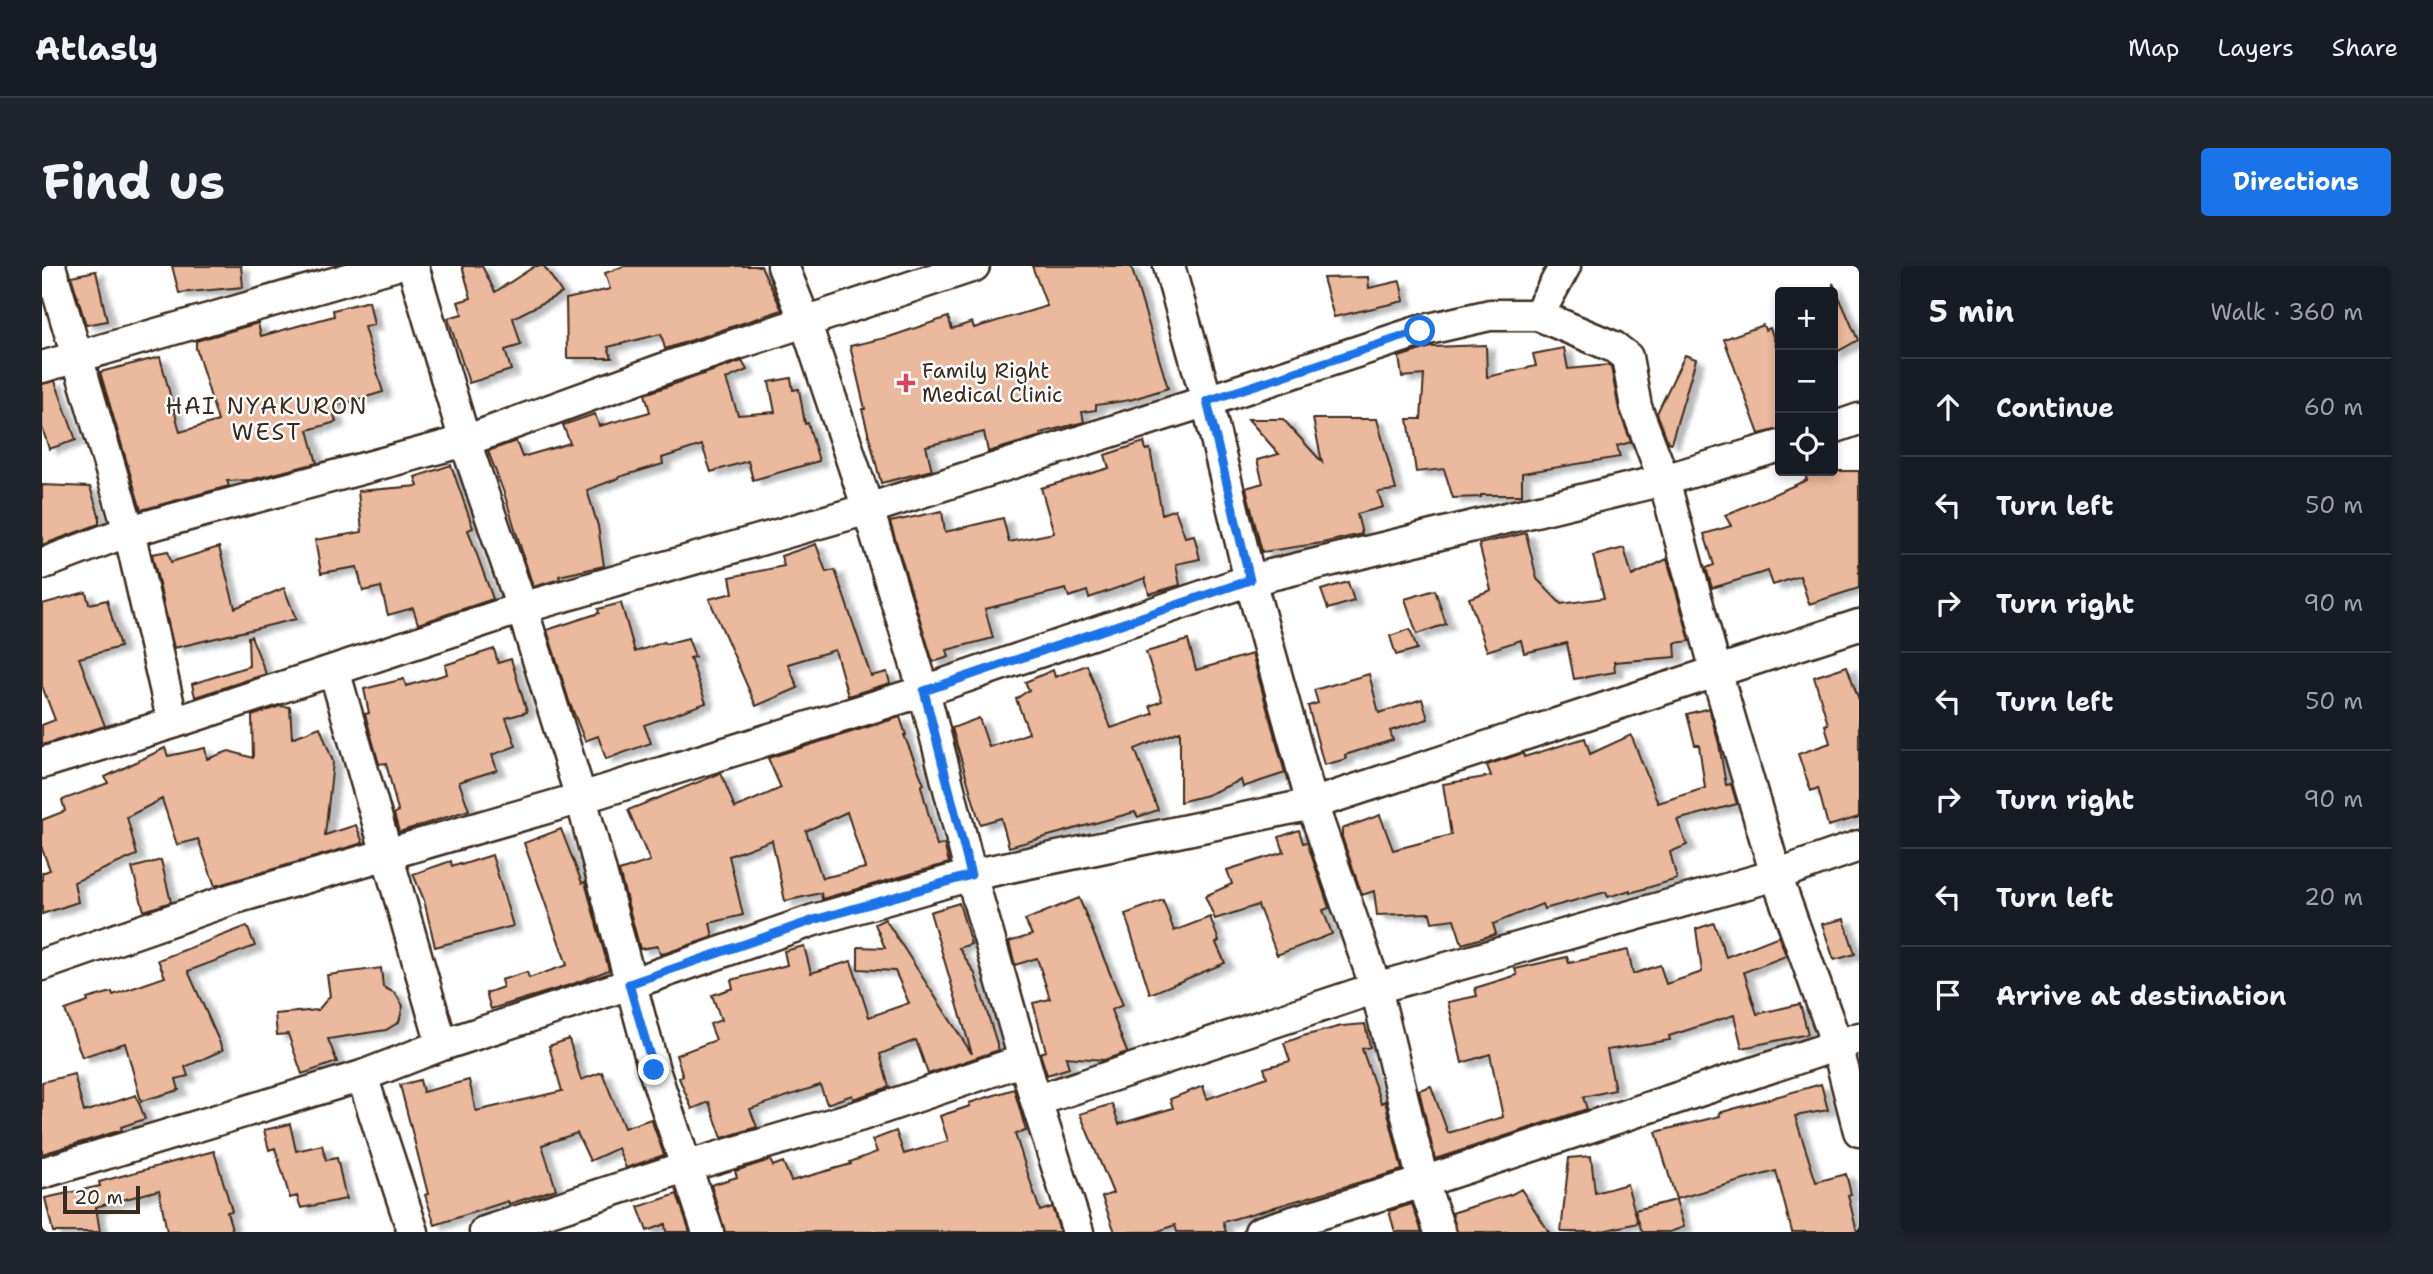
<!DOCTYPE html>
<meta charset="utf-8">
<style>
body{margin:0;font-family:"Shantell Sans",sans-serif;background:#20242c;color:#f1f3f6}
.controls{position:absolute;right:21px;top:21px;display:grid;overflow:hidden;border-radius:7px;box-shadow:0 4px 10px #0003}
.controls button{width:63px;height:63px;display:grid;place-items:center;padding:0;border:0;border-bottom:2px solid #363941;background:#171b24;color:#f1f3f6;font:35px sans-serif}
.scale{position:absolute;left:21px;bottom:18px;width:77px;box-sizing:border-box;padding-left:7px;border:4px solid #3b2a1e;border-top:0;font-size:19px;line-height:24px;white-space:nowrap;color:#3b2a1e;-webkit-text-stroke:5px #fff;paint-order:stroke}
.stop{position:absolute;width:21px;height:21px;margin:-16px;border:5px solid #1a73e8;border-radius:50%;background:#fff}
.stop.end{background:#1a73e8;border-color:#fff;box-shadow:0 2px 7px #0008}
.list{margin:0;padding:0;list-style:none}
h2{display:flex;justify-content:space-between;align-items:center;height:91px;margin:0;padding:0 28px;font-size:30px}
h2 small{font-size:23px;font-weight:400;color:#9ea1a6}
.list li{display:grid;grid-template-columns:46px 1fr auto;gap:21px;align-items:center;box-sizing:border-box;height:98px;padding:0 28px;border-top:2px solid #363941}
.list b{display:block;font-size:26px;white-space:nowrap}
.list em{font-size:23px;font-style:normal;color:#9ea1a6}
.icon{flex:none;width:38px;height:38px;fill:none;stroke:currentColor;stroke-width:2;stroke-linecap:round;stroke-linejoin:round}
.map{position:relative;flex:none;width:1817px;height:966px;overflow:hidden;border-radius:7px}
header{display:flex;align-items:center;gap:42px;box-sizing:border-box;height:98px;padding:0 35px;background:#171b24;border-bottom:2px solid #363941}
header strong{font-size:33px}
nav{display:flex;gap:38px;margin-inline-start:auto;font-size:24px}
.intro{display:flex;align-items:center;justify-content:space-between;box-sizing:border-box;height:168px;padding:0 42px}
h1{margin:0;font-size:49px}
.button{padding:18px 32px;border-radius:7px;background:#1a73e8;color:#fff;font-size:24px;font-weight:700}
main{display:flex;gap:42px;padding:0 42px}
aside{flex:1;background:#171b24;border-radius:7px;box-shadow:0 4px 10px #0003}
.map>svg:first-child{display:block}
</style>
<header>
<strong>Atlasly</strong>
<nav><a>Map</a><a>Layers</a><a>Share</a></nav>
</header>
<div class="intro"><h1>Find us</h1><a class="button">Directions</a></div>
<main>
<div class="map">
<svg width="1817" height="966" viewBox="0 0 1817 966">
<defs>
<filter id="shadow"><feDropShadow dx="8" dy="4.5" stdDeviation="2" flood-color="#0004"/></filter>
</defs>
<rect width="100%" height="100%" fill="#fff"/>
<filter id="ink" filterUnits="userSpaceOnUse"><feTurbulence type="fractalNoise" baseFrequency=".0143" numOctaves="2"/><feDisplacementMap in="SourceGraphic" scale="14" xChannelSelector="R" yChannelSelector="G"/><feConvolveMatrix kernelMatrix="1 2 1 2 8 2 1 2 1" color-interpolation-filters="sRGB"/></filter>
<g filter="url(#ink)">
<path fill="#ebb99d" stroke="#3b2a1e" stroke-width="2" fill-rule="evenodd" filter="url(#shadow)" d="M130 0H199L201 21 137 27Z
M420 0H440L453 26 493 0H502L520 27 471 52 479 79 463 84 469 104 427 117 406 52 420 48 416 36 429 32Z
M582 0H719L740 44 623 83 619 68 566 81 570 92H525L524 33 568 23 563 7Z
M990 0H1089L1126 122 1088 134 1054 139V144L1040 146 1042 156 998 167 999 170 946 186 942 166 884 180 890 204 839 217 820 143H823L808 80 847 71 906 51 910 63 930 56 932 62 1005 40Z
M54 5 65 55 44 59 29 10Z
M1326 11 1327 22 1358 15 1362 35 1292 51 1281 12Z
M1791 17 1816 74 1791 88Z
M327 35 332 59 322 61 341 126 290 141 294 156 266 164 275 197 208 214 185 215 187 220 99 244 58 106 118 91 138 166 176 155 154 82V75L216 57 219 70 292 50 291 44Z
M1721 59 1723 64 1728 62 1738 91V163L1717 168 1682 73Z
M1444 79 1445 111 1494 100 1491 88 1522 82 1526 103 1567 99 1569 101 1577 144 1589 176 1575 180 1578 191 1480 207V229H1439V231L1411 232 1402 203 1374 206 1366 153H1379L1382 109 1360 111 1357 91 1389 81Z
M1643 89 1654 93 1629 177 1626 176 1615 147Z
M700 95 705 104 684 113 696 149 733 146 727 116 749 112 751 124 757 123 763 158 766 157 777 195 711 214 706 195 669 206 660 179 620 192 621 198 577 211V212L545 224 556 260 562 300 517 310 518 313 491 321 462 227 446 185 474 175 480 191 528 177 521 159 553 148 557 160 608 146 603 128Z
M13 115 34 174 7 183 0 161V118Z
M1206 153H1241L1280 196 1271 153H1335L1354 224 1336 226 1341 241 1315 248 1320 268 1280 277 1220 286 1204 222 1221 217 1215 194 1237 188Z
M1102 176 1104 184 1108 183 1120 248 1133 243 1143 271 1152 269 1158 293 1134 298 1138 319 1107 328 1103 312 1047 332 1045 325 1027 331 1024 323 943 343 951 372 905 384 907 391 891 396 848 256 900 245 903 266 961 252 967 276 1012 267 999 222 1067 202 1063 189Z
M409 199 431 262 426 264 451 333 376 358 371 342 346 349 339 321 321 325 315 301 279 307 273 274 320 266 316 225 376 220 373 211Z
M1761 205H1817V322L1767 338 1758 310 1731 319 1726 305 1670 322 1664 302 1672 299 1662 268 1689 260 1683 249 1765 214Z
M0 219 48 221 57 249V258L0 279Z
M1484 267 1495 313 1519 338 1562 332 1551 290 1582 282 1590 310 1625 293 1648 375 1633 377 1634 391 1572 396 1573 406 1532 413 1525 377 1482 387 1479 374 1445 385 1427 332 1449 324 1437 278Z
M774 278 784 306 793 304 829 410 845 406 848 417 806 430 793 384 746 398 756 422 714 440 667 333 691 327 688 311 742 300 739 290Z
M177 281 193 342 242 322 254 353 132 382 110 288 126 285 129 296Z
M1306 316 1312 335 1286 343 1279 324Z
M1393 324 1404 358 1375 368 1363 333Z
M44 326 47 338 65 334 78 381 37 392 63 460 0 479V459L13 454 0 420V338Z
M579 337 593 386 622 376 623 378 646 372 653 391 648 392 664 437 602 459 609 477 564 493 556 470 543 475 527 435 505 364 557 347 556 343Z
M1368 363 1375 383 1354 389 1348 370Z
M209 370 224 408 153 431 150 418 207 400 206 371Z
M1146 374 1154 404 1210 388 1243 507 1201 521 1199 514 1165 529 1138 536V465L1093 483 1116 544 1096 551 1093 546 967 581 959 552 938 558 910 462 937 452 947 481 987 467 974 433 987 424 983 416 1011 404 1013 411 1045 399 1069 462 1111 448 1108 440 1120 435 1104 386Z
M452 383 456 397 469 393 485 446 464 452 474 480 450 489 455 504 417 516 427 544 357 566 352 548 356 545 344 497 337 498 323 448 327 447 322 423 362 413 364 420 405 408 403 399Z
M1805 400 1817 435V551L1786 560 1776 522 1769 525 1756 488 1788 477 1783 459 1786 458 1772 411Z
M1327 408 1337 447 1380 433 1386 453 1348 465 1351 474 1303 489 1304 493 1282 499 1266 440 1276 437 1272 424Z
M238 440 248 441 250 472 278 461 291 496 283 569 314 559 321 577 173 620 156 573 135 579 120 533 85 551 95 589 32 616 36 636 0 648V607L8 604 0 583V554L23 545 20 534 66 517 63 511 123 482 126 490 163 482 165 493 187 485 211 492 210 450Z
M1667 442 1677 478 1684 519 1689 518 1695 538 1635 554 1645 579 1628 586 1635 613 1588 627V624L1566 631 1564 626 1502 643 1500 638 1451 658 1454 668 1420 678 1412 653 1390 656 1388 647 1335 649 1332 625 1320 629 1300 571V563L1338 549 1351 584 1409 569 1401 518 1449 510 1445 499 1481 487 1482 491 1543 472 1548 488 1589 469 1616 537 1663 522 1657 479H1653L1645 448Z
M858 451 864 469H862L882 518 879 520 895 580 902 578 907 597 780 633 779 627 743 635 730 574 687 590 701 649 668 657 671 671 624 687 618 688 616 680 598 683 577 605 608 595 586 544 679 507 693 542 739 522 726 492ZM805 546 823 602 780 612 764 565Z
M519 563 540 617 543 616 567 704 531 718 449 743 444 727 461 721 459 714 485 706 487 712 525 699 482 577Z
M1257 564 1261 577 1265 576 1287 642 1281 644 1290 668 1235 689 1216 639 1173 653 1163 630 1190 618 1185 604 1242 586 1237 571Z
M450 589 471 660 393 681 382 634 371 608 409 595 410 600 418 597 419 599Z
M119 594 129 636 102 645 90 602Z
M1037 632 1081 739 1069 744 1085 786 1062 794 1024 791 1027 802 1005 809 998 787 1004 785 991 737 1008 733 995 692 973 699 967 676 990 669 983 654Z
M1121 634 1132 665 1168 651 1177 675 1174 677 1183 697 1108 728 1083 648Z
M917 637 929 678 917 682 933 708 957 784 886 808 874 774 838 788 847 821 811 833 810 829 785 838 778 819 708 843 715 861 680 872 667 836 650 843 637 812 641 810 634 789 674 774 668 758 679 754 670 729 691 722 689 714 745 699 742 685 762 680 769 707 809 695 827 751 867 737 853 705 816 703V681L843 682 833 658 843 653 930 788 888 646Z
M1802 653 1813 688 1792 694 1780 658Z
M1672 657 1684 691 1737 670 1744 690 1702 706 1715 748 1758 738 1766 768 1700 782 1692 749 1627 770 1628 774 1565 784 1573 824 1541 831 1545 843 1393 893 1377 824 1389 820 1406 867 1461 851 1448 788 1420 797 1406 736 1435 730 1433 722 1475 709 1473 703 1525 691 1527 697 1586 684 1591 708 1618 699 1624 718 1660 706 1654 663Z
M205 660 213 680 146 705 181 784 143 801 146 810 134 813 137 824 99 835 83 777 40 791 23 744 46 736 45 733 70 726 71 729 123 711 116 694Z
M339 702 341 721 353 727 361 740 357 756 344 764 286 773 295 796 260 808 246 768 235 769 233 748 276 744 288 730 285 709Z
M1323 758 1328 781 1320 783 1339 837 1343 835 1360 904 1181 956 1184 966H1135L1133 959 1114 966H1073L1060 931 1071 927 1038 848 1070 838 1077 858 1131 842 1128 833 1161 820 1165 833 1225 811 1222 802 1248 795 1242 777 1261 770 1300 760Z
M527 773 539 814 560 806 582 862 609 853 622 889 584 902 576 882 548 895 535 867 500 879 514 923 467 938 466 935 393 959 383 929 386 928 358 819 378 814 381 826 427 814 434 845 520 825 507 780Z
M32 808 42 846 94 829 103 853 79 861 80 864 0 888V816Z
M1779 818 1786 844 1753 850 1774 916 1804 908 1809 928 1806 929 1815 966H1750L1734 905 1634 933 1614 866 1678 850 1677 847Z
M972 823 984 865 973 868 998 945 1010 941 1018 966H683L669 919 695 911 693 905 728 894 731 900 741 896 749 915 809 898 808 896 835 886 830 874 854 865 862 888 906 875 898 850 928 840 927 837Z
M248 858 254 885 280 879 284 894 295 892 304 933 259 942 255 930 248 932 233 882 227 884 222 864Z
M172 885 190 945 185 946 191 966H125L117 924 54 941 58 966H11L3 932 58 920 57 916Z
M1549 890 1553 927 1585 918 1596 957 1556 966H1519L1527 892Z
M1479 923 1507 966H1415L1410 947 1470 928Z
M635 928 648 966H624L623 958 605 965 596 941Z
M1634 934 1642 961 1628 966H1600L1593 944Z
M1370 938 1380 966H1353L1347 945Z"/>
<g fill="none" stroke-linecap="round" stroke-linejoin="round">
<defs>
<path id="minor" d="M8 0 87 265 131 457
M371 0 423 175 480 342 539 532 612 804 666 966
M741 0 763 55 826 243 882 425 929 609 994 835 1036 966
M1127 0 1165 135 1208 314 1270 538 1334 722 1381 916 1398 966
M1496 49 1523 0
M0 101 351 0
M1791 162 1817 153
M0 298 87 265 423 175 629 100 932 0
M292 404 400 779
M0 497 131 457 480 342 826 243 1165 135 1378 65 1448 49H1496L1572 81 1585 91 1594 141 1622 214 1674 405 1734 609 1795 779 1817 865
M0 699 190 633 539 532 882 425 1208 314 1622 214 1738 180
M320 810 371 966
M994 835 1334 722 1734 609 1817 580
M0 907 320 810 400 779 588 718 772 654 929 609 1270 538 1817 359
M443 966 643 901 820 849 982 794
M1218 966 1381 916 1817 772"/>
</defs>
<use href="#minor" stroke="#3b2a1e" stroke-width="35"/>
<use href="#minor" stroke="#fff" stroke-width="30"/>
</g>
</g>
<g fill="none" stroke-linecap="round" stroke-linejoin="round" filter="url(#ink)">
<path stroke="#1a73e8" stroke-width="9" d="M612 804 587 718 772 654 929 609 882 425 1208 314 1165 135 1378 65"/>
</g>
<path fill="#d1495b" stroke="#fff" stroke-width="2.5" d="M860.5 106.5h7v7h7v7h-7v7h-7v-7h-7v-7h7z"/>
<g text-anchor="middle" stroke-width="5" stroke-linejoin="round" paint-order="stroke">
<g font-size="21" fill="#3b2a1e" stroke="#fff" text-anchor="start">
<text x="880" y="112">Family Right<tspan x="880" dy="24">Medical Clinic</tspan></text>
</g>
<g font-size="23" letter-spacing="2" fill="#3b2a1e" stroke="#fff">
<text x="225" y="148">HAI NYAKURON<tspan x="225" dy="26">WEST</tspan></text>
</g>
</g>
</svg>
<div class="controls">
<button>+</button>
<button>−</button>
<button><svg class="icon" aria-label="locate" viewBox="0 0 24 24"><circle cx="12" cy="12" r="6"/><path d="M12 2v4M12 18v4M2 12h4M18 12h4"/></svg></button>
</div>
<div class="scale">20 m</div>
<div class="stop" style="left:1378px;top:65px"></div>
<div class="stop end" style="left:612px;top:804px"></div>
</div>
<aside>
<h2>5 min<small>Walk · 360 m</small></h2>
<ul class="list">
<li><svg class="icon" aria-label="ahead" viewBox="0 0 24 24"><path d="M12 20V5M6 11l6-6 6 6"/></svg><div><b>Continue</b></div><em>60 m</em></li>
<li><svg class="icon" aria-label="left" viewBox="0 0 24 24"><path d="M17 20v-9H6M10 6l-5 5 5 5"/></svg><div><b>Turn left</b></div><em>50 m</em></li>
<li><svg class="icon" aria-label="right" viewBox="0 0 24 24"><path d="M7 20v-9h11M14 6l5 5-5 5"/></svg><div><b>Turn right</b></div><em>90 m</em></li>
<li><svg class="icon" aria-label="left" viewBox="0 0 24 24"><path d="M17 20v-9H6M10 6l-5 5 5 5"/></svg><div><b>Turn left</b></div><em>50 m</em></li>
<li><svg class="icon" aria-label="right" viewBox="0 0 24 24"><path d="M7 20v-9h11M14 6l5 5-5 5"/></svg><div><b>Turn right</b></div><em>90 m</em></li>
<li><svg class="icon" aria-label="left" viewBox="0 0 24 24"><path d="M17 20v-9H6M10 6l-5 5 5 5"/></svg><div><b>Turn left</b></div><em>20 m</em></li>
<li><svg class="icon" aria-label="arrive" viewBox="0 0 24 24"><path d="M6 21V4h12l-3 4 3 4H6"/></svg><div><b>Arrive at destination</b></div></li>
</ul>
</aside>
</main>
